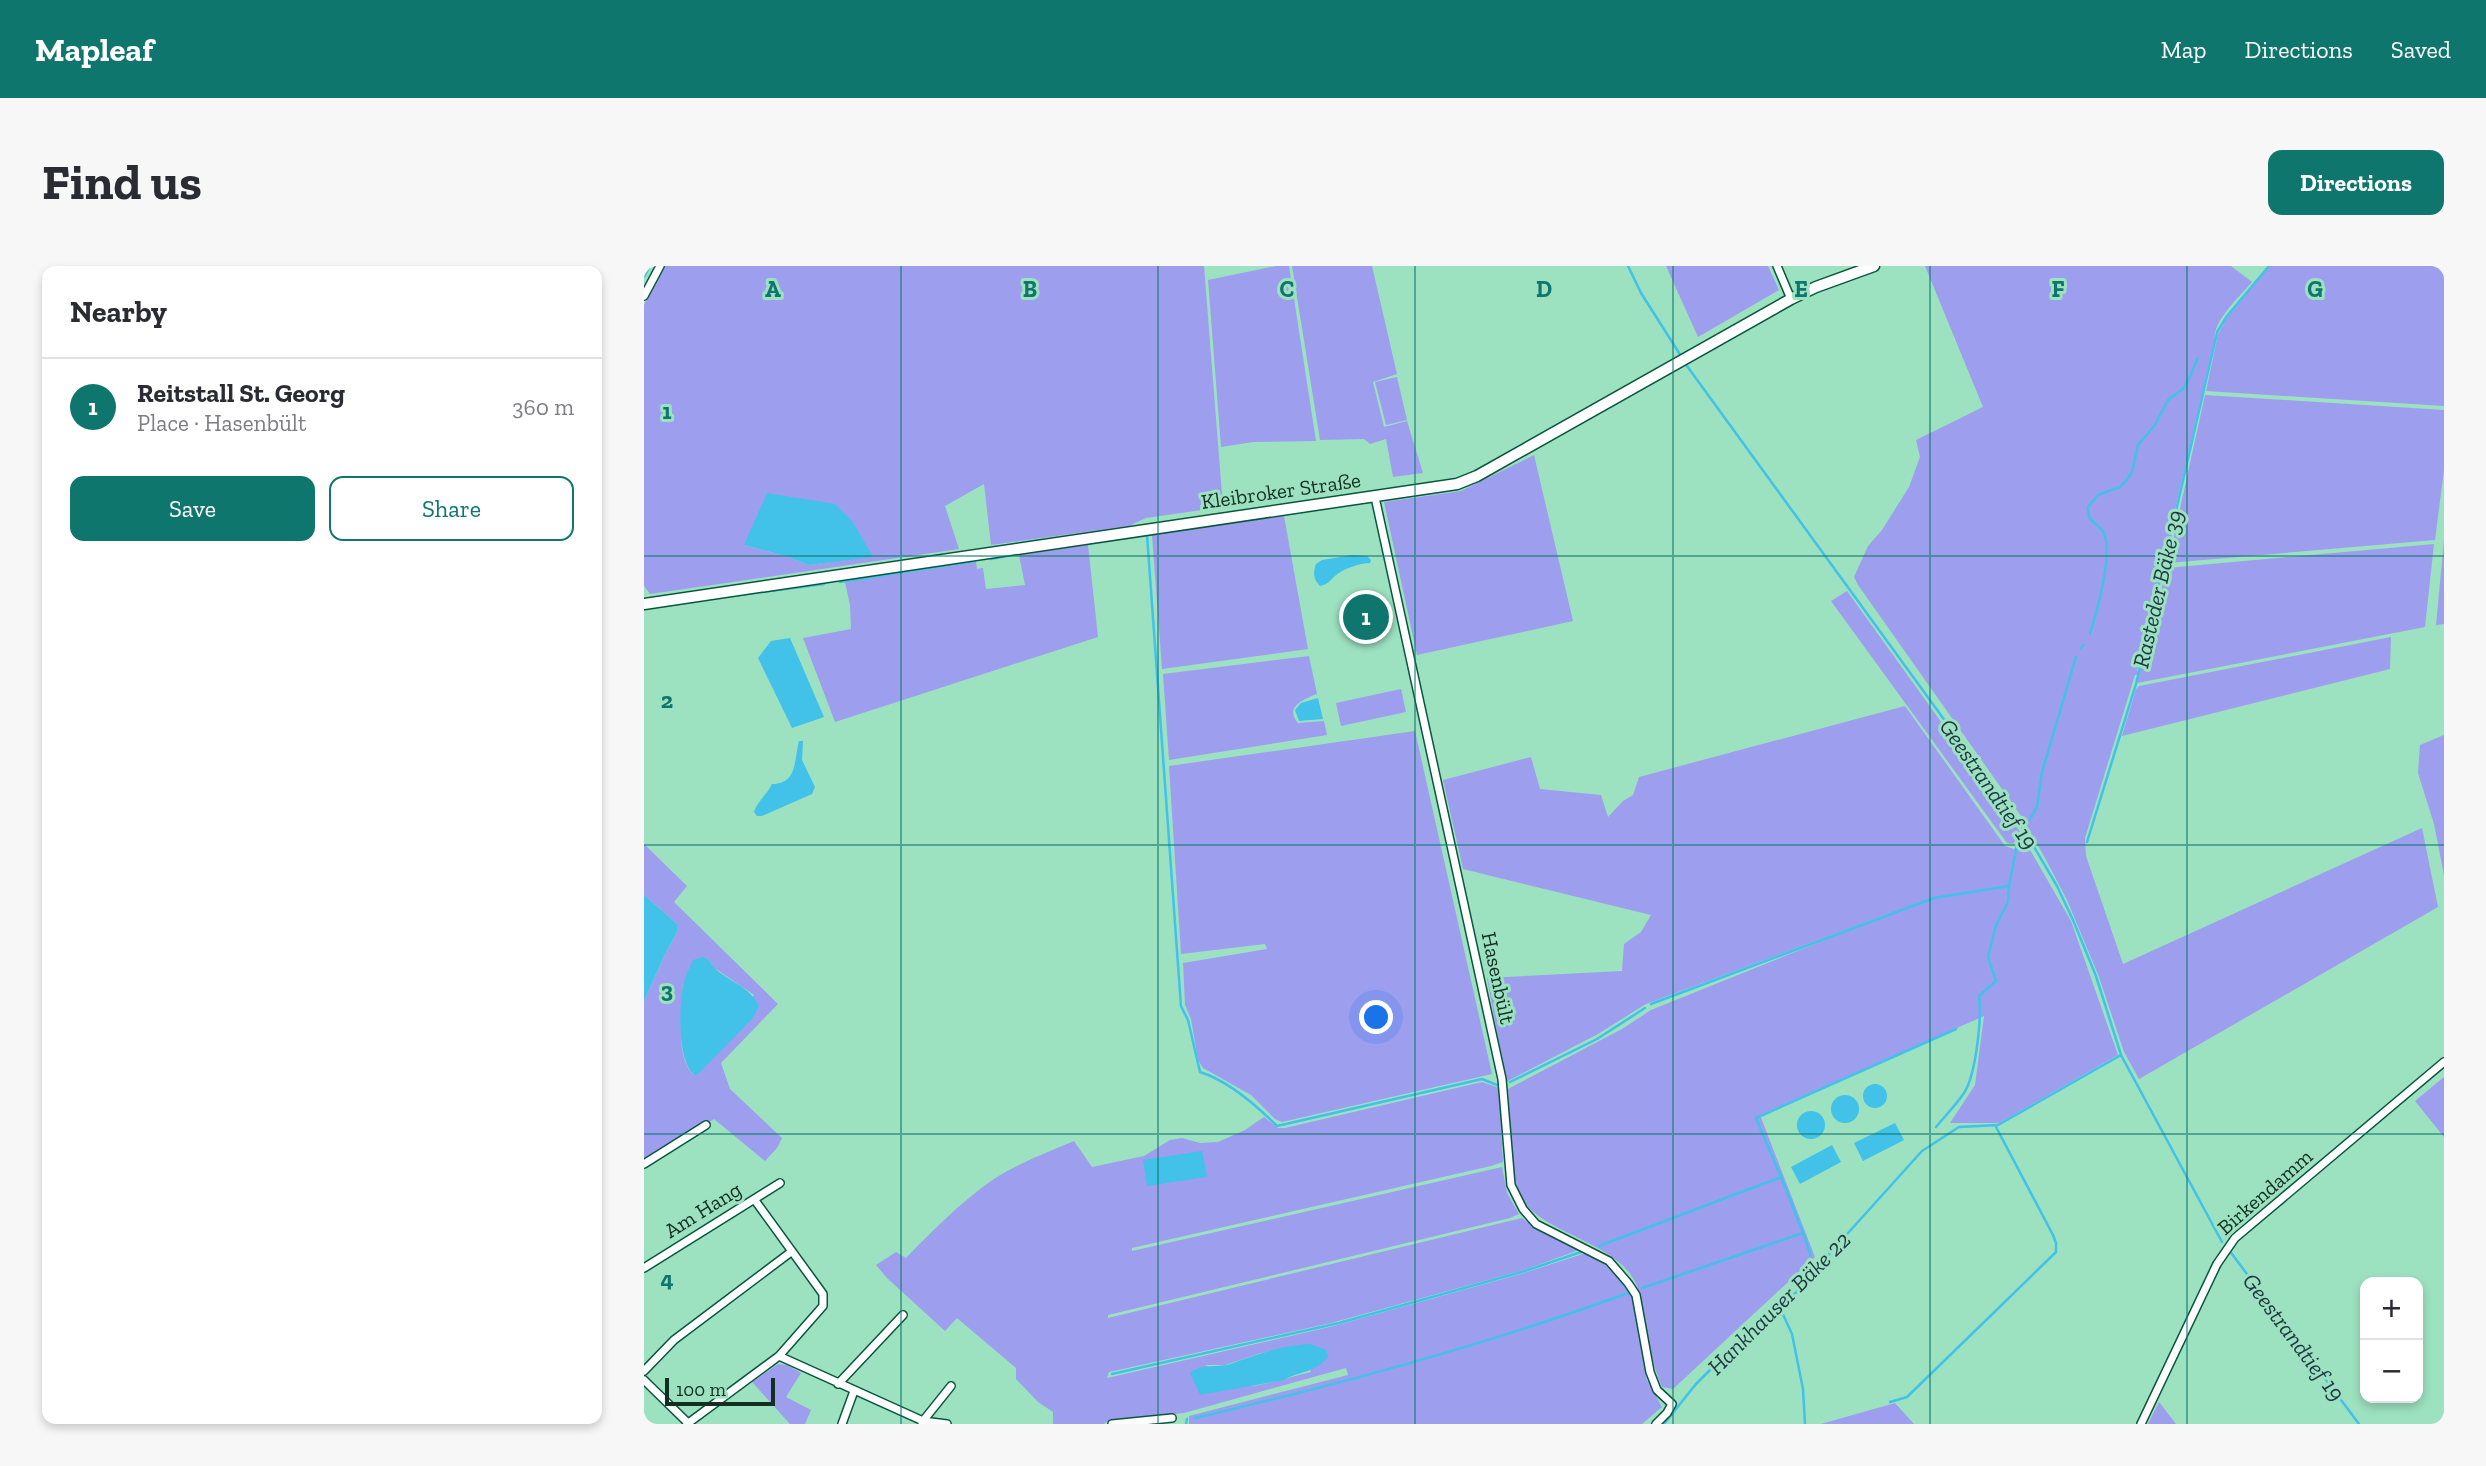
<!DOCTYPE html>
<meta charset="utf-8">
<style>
body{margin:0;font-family:"Zilla Slab",serif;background:#f7f7f7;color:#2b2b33}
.controls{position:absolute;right:21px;bottom:21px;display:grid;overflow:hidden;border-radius:14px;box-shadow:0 4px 10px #0003}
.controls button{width:63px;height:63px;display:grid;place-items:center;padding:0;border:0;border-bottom:2px solid #e1e1e2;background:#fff;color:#2b2b33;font:35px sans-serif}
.scale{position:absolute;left:21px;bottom:18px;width:110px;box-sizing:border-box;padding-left:7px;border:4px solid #122f22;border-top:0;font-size:19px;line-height:24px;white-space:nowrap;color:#122f22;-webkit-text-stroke:5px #9ce1c0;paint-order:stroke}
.you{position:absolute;left:733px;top:752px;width:24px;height:24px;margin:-18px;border:5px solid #fff;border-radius:50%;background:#1a73e8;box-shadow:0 0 0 10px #1a73e833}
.badge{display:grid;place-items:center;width:46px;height:46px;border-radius:50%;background:#0f766e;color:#fff;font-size:23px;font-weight:700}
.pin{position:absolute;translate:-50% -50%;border:4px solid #fff;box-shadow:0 2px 7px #0006}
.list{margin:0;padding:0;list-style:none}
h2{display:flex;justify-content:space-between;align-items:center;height:91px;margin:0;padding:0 28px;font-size:30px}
h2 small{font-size:23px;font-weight:400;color:#7c7c81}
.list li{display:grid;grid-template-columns:46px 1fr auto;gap:21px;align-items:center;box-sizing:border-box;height:98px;padding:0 28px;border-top:2px solid #e1e1e2}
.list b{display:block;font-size:26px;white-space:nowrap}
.list p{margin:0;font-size:23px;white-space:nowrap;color:#7c7c81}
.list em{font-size:23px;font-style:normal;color:#7c7c81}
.actions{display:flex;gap:14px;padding:21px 28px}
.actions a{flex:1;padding:16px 0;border:2px solid #0f766e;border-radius:14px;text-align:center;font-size:24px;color:#0f766e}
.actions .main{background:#0f766e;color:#fff}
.map{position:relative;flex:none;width:1800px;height:1158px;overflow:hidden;border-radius:14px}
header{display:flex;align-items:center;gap:42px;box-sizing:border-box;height:98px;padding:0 35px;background:#0f766e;color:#fff}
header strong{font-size:33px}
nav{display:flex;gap:38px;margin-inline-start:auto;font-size:24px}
.intro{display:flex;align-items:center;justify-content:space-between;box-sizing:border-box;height:168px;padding:0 42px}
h1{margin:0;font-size:49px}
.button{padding:18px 32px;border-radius:14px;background:#0f766e;color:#fff;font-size:24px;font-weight:700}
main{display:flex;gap:42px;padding:0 42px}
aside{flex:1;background:#fff;border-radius:14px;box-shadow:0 4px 10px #0003}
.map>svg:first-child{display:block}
</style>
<header>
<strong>Mapleaf</strong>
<nav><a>Map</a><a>Directions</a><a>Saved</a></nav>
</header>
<div class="intro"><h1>Find us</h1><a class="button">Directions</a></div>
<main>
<aside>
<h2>Nearby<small></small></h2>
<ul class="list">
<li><span class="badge">1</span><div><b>Reitstall St. Georg</b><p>Place · Hasenbült</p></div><em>360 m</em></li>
</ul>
<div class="actions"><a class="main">Save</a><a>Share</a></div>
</aside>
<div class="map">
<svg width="1800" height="1158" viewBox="0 0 1800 1158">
<rect width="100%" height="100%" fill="#9ce1c0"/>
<path fill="#9e9eef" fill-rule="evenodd" d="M20 0H560L579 241 502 252 485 260 347 279 340 218 301 240 315 283 6 328 0 320V39ZM100 279 228 290 165 299 142 290Z
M632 0H645L672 175 609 176 577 181 564 14Z
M648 0H728L753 108 729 116 740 161 763 155 779 207 749 211 742 173 726 178 720 173 676 174Z
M1022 0H1124L1135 24 1054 71Z
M1281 0H1587L1608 16C1597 29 1568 56 1571 73L1493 405H1496L1523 302 1790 278 1781 361 1493 417 1495 409H1491L1441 572 1442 590 1479 698 1778 562 1794 641 1495 813 1480 786 1455 711 1423 634 1401 592 1377 550 1214 319 1210 311 1224 280 1238 264 1265 221 1276 191 1272 174 1339 141Z
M1626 0H1800V140L1562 125 1574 68 1584 50Z
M753 111 763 154 742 159 731 116Z
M1561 129 1800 144V204L1791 274 1524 297Z
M890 189 929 355 773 389 740 236 817 225Z
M640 250 664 383 518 403 508 269Z
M1800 274V358L1792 359Z
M444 279 454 371 191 456 159 372 207 363 206 339 201 316 332 296 333 303 339 302 342 323 381 319 375 289Z
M1203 325 1377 567 1369 578 1363 577 1187 335Z
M1747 371 1746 403 1478 470 1492 423 1495 420Z
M665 390 673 428C660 433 640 441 654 457L680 455 683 469 525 494 519 408Z
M757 423 762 446 697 460 692 437Z
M1261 440 1361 580 1370 583 1378 570 1427 655 1474 789 1355 857H1306L1331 819 1340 750 1116 849 1171 991 1029 1123 1018 1121C1008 1098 1004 1074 999 1049 997 1040 996 1027 992 1018 974 975 893 967 876 929 865 903 866 852 864 823L978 763 1007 744 1250 646 1002 738 954 768 862 816 843 712 978 705 980 678 997 666 1007 649 819 603 799 514 887 491 896 523 957 529 964 551 979 535 989 529 995 511Z
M771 465 848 808 638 856 631 853 607 829 559 802 554 794 547 753 541 739 539 697 623 683 621 678 537 688 525 500Z
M1800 469V609L1790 558 1774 507 1776 479Z
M0 578 43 620 30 636 134 738 77 797 86 823 138 872 133 882 121 895 70 853 0 897V735L20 690 33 666V658L0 629ZM64 693 69 701 110 729 52 810C30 797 38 741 39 718Z
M1800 811V871L1771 835Z
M838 816 855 822 859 896 847 900 488 982V985L858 901 863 927 875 948 866 952 464 1049V1052L878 952 890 961 935 984 880 1004 687 1057 465 1106 463 1112 690 1060 880 1007 942 987 968 1003 988 1029 1003 1114 1018 1141 998 1158H545V1150L704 1109 702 1102 540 1147 462 1156 460 1158H409V1146L394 1136 372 1113V1102L313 1052 301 1065 243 1012 232 999 252 986 262 992C289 964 315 938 347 915 372 898 402 887 430 875L448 901 500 890 526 874 538 872 556 877 574 876 601 864 620 851 634 862H641ZM656 1079 667 1106C647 1110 628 1118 607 1120 598 1121 571 1104 561 1099H581L617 1087Z
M134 1098 143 1099 157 1107 142 1131 167 1144 161 1158H146L108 1116Z
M1515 1136 1532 1158H1504Z
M1251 1137 1270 1158H1177Z"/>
<path fill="#42c1e9" d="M123 227 191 238 208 255 229 291 165 299 142 290 100 279Z
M708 289 723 290 727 294 726 297C716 297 698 303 691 310 685 315 685 318 676 320 669 313 669 307 672 298L678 294Z
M146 372 180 451 148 462 114 392 127 375Z
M674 432 679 453 655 455 651 444 657 437Z
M155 475H159L158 494 171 521 168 528 118 550H113L110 546C114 534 123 529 128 518 154 518 150 493 155 475Z
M0 629 33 658V666L20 690 0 735Z
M58 691 64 693C75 714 105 717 115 740L109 752 52 810C33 799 35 741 39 720 40 711 46 702 49 694Z
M1219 830a12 12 0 1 1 24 0a12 12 0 1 1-24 0Z
M1187 843a14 14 0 1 1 28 0a14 14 0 1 1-28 0Z
M1153 859a14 14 0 1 1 28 0a14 14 0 1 1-28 0Z
M1251 857 1260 874 1219 895 1210 877Z
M1188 879 1197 896 1156 918 1147 901Z
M558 885 563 911 503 920 499 894Z
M666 1078 682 1084 684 1091C669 1108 658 1104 640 1114L556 1129 546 1107C560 1096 574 1103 589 1097 614 1088 640 1079 666 1078Z"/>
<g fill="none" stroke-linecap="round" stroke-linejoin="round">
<path stroke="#42c1e9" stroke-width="2.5" d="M984 0 997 27 1037 90
M0 11 6 0
M1573 66 1583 50 1625 0
M1043 100 1379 562 1413 620 1429 654 1452 710 1477 789 1578 976
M503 269 537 740 544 754 556 806C585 815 612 839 633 860L838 813 853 819
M445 277 494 270
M347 293 368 289
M196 316 331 295
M57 334 180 318
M1446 368C1453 345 1469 290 1460 267 1457 261 1449 257 1445 251L1444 241 1454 229 1476 221 1482 215 1488 206 1494 179 1511 159 1524 134 1539 123 1544 115 1554 92
M1437 383 1439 379
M1386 553 1393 541 1398 506 1432 391
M1443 576 1492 418 1573 67
M1007 738 1290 632 1365 620
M866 816 953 773 1001 742
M1292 861C1301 850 1312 839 1320 827 1332 809 1338 751 1335 730L1352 715 1344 691 1352 659 1364 636 1365 620 1374 574
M1137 911 1112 852 1312 763
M955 980 1137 911 1159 967
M1585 984 1715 1158
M998 1022 1159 967 1167 990
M1136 1042 1148 1068 1159 1123 1161 1158
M468 1108 695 1057 881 1005 937 986
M1246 1136 1263 1131 1412 986V977L1409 969 1351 859
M551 1152C698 1118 842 1079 984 1027
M542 1158 543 1153
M1020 1158 1052 1118 1086 1084 1136 1042 1167 1012 1186 987 1278 885 1315 861 1354 859 1477 789"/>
<defs>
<path id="street" d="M1133 0 1147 33
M0 30 16 0
M731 231 858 813 867 919 879 943 892 958 965 995 984 1017 992 1029 1006 1106 1013 1124 1028 1138 1023 1147 1012 1158
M0 898 62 859
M0 1002 136 917
M135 1090 279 1155 278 1158
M0 1105 30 1074 147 986
M0 1114 44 1157
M194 1118 259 1049
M43 1158 135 1090 179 1040V1028L110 933
M198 1158 210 1125
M303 1158 279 1155 307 1120
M468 1158 528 1152
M1497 1158 1573 998 1591 972 1800 796"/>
<path id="secondary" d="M0 338 813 218 833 210 1147 33 1172 21 1230 0"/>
</defs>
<use href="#street" stroke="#08573c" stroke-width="10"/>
<use href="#secondary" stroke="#08573c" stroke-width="13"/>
<use href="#street" stroke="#fff" stroke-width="7"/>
<use href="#secondary" stroke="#fff" stroke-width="10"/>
</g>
<path fill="none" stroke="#0f766e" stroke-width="2" stroke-opacity="0.55" d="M257 0V1158M514 0V1158M771 0V1158M1029 0V1158M1286 0V1158M1543 0V1158M0 290H1800M0 579H1800M0 868H1800"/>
<g text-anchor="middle" stroke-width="6" stroke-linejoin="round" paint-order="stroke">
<g font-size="21" fill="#122f22" stroke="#9ce1c0">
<text transform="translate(637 225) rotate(-8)" y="7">Kleibroker Straße</text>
<text transform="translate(854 712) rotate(78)" y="7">Hasenbült</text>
<text transform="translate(1621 926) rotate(-41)" y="7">Birkendamm</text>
<text transform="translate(59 944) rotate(-32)" y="7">Am Hang</text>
</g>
<g font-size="23" font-style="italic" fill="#1e3842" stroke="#9ce1c0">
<text transform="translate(1514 323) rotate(-77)" y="8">Rasteder Bäke 39</text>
<text transform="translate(1345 518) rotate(55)" y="8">Geestrandtief 19</text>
<text transform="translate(1135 1037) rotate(-45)" y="8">Hankhauser Bäke 22</text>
<text transform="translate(1650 1071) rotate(53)" y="8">Geestrandtief 19</text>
</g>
</g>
<g font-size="23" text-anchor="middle" font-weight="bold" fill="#0f766e" stroke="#9ce1c0" stroke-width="6" stroke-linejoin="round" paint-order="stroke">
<text x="129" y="31">A</text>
<text x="386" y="31">B</text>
<text x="643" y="31">C</text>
<text x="900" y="31">D</text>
<text x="1157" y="31">E</text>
<text x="1414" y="31">F</text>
<text x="1671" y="31">G</text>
<text x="23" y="153">1</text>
<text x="23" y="442">2</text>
<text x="23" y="732">3</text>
<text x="23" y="1021">4</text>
</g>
</svg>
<div class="controls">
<button>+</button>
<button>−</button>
</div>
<div class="scale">100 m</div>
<div class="you"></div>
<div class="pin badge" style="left:722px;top:351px">1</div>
</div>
</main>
